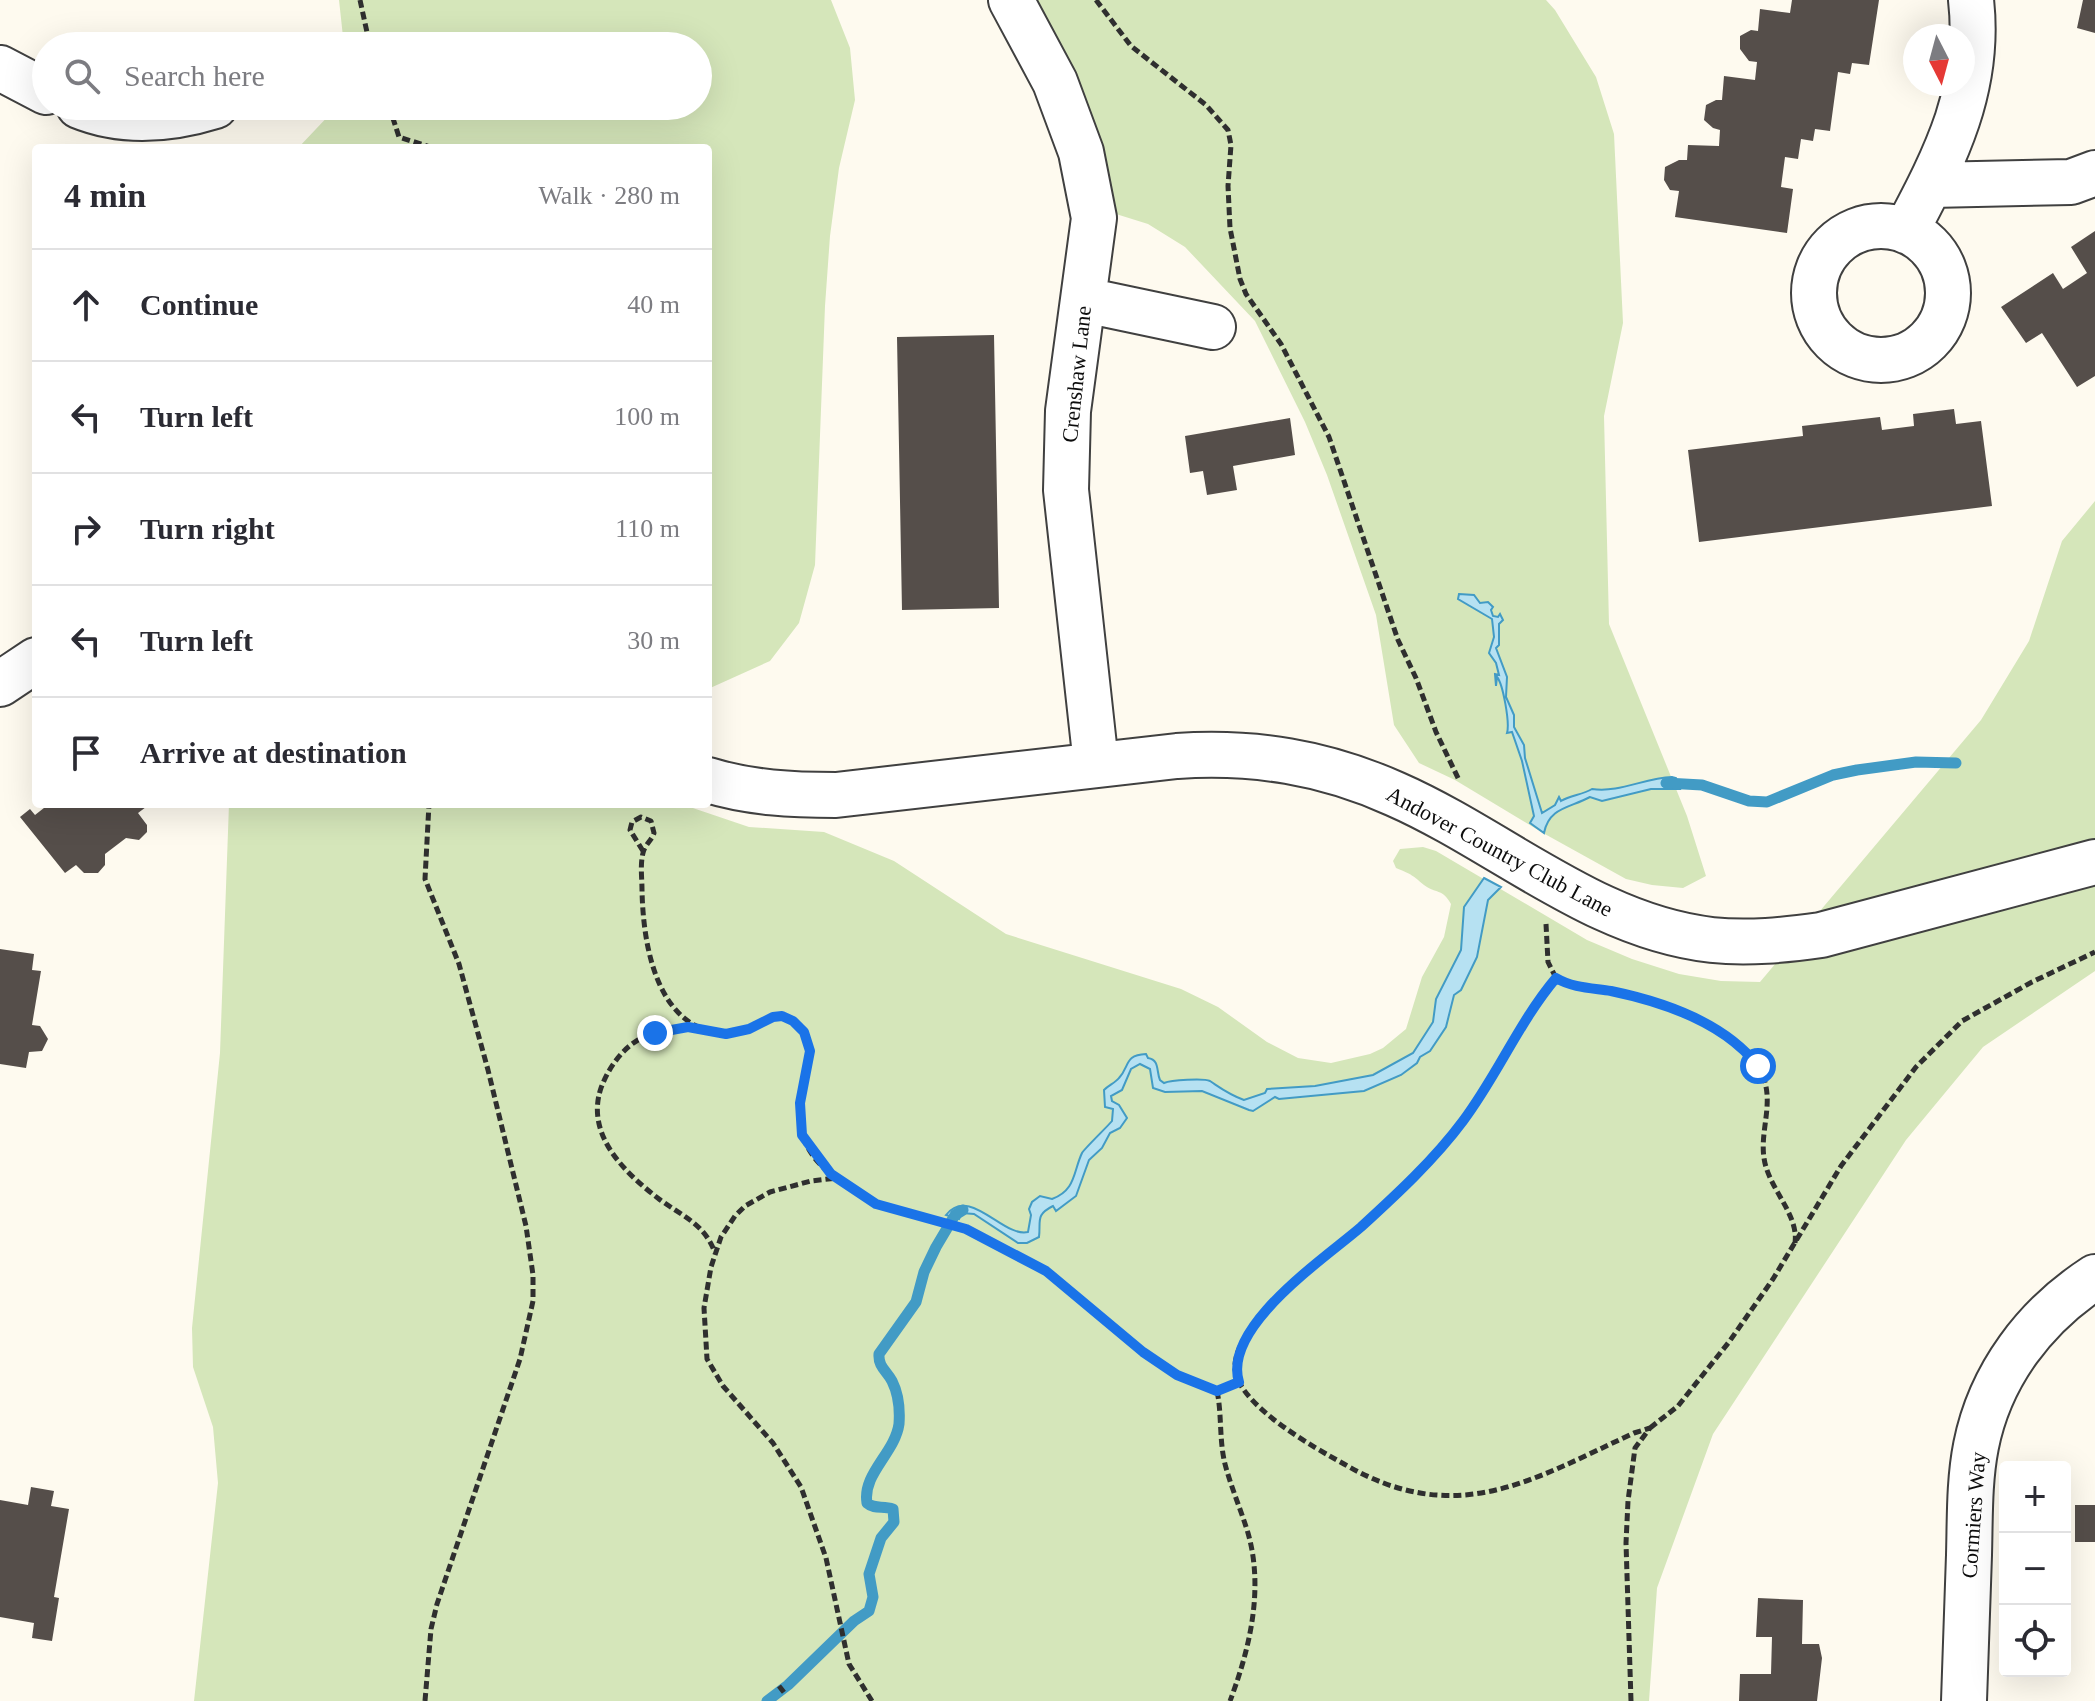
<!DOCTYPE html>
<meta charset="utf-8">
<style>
body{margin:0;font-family:"Times New Roman",serif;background:#f7f7f7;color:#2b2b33}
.controls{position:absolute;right:24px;bottom:24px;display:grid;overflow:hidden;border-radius:8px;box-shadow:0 8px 32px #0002}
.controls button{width:72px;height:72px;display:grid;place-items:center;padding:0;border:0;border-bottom:2px solid #e1e1e2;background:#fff;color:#2b2b33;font:40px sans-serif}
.compass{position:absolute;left:1903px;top:24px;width:72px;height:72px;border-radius:50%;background:#fff;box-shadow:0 8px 32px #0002;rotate:174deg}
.stop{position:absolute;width:24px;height:24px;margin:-18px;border:6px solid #1a73e8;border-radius:50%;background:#fff}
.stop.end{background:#1a73e8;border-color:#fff;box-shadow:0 2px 8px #0008}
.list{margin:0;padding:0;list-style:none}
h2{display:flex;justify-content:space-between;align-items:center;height:104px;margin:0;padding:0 32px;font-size:34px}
h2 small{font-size:26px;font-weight:400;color:#7c7c81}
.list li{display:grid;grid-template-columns:52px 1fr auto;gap:24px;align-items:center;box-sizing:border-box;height:112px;padding:0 32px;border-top:2px solid #e1e1e2}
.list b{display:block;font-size:30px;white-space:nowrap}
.list em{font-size:26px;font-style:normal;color:#7c7c81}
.icon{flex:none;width:44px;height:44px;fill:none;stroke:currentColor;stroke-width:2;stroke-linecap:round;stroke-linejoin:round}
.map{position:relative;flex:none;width:2095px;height:1701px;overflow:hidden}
.search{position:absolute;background:#fff;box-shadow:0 8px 32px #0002;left:32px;top:32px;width:680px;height:88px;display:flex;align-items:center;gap:20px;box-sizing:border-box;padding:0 28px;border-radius:44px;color:#7c7c81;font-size:30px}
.panel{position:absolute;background:#fff;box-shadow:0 8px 32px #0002;left:32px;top:144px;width:680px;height:664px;border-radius:8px}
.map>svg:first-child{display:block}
</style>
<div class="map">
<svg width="2095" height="1701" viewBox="0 0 2095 1701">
<rect width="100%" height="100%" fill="#fefaef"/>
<path fill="#d5e6ba" d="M339 0H831L850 48 855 100 839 168 830 236 825 306 815 565 799 623 770 661 708 689V148H298L333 111 334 106H698V46H344Z
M1031 0H1546L1555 10 1596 77 1614 134 1623 323 1604 416 1609 624 1687 816 1706 876 1683 888 1652 885 1626 879 1543 833 1455 780 1419 763 1394 725 1376 615 1327 475 1305 422 1255 321 1185 247 1148 224 1116 214Z
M2095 501V971L1983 1047 1906 1140 1713 1434 1657 1588 1649 1701H194L218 1483 213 1427 193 1367 192 1328 220 1053 229 804H681L749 827 824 832 894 861 1006 934 1181 989 1218 1007 1267 1042 1298 1058 1331 1063 1370 1054 1383 1048 1406 1029 1422 977 1444 937 1451 904C1442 888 1436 894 1424 885 1412 875 1413 875 1396 868L1393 861 1400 849 1423 847 1436 851 1587 940 1632 959 1679 974 1721 981 1760 982 1981 720 2029 641 2062 541Z"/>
<path fill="#b6e1f2" stroke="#429bc5" stroke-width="2" d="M1459 594 1474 595 1480 603 1488 602 1493 607 1491 610 1493 616 1498 617 1500 614 1503 620 1499 624V645L1496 648 1507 677 1506 697 1514 715V727L1524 745 1525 758 1542 813 1555 805 1559 797 1561 801C1571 795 1582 795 1592 789 1620 793 1644 778 1672 777L1676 778 1680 789H1651L1602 801 1590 797C1570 808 1549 807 1544 833L1530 823 1534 816 1522 761 1512 732 1507 733C1510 723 1503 684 1497 677L1496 686 1495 674 1499 675 1496 663 1489 653 1494 637 1492 619 1458 599Z
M1484 878 1501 887 1488 900 1477 957 1461 990 1454 995 1446 1027 1430 1051 1420 1057 1417 1063 1401 1075 1364 1091 1279 1099 1275 1097 1253 1111 1249 1110 1202 1091 1165 1092 1153 1088 1150 1069 1140 1064 1131 1069 1122 1090 1111 1096 1112 1101 1119 1105 1127 1118 1120 1128 1110 1133 1102 1148 1089 1160 1076 1196 1056 1211 1053 1206C1035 1215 1041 1221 1039 1237L1027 1243H1018L974 1214 962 1213 959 1219 946 1215C970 1185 1003 1238 1028 1232L1031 1215 1029 1209 1032 1202 1040 1196 1052 1199C1076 1190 1073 1172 1082 1153 1084 1149 1108 1126 1112 1121L1113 1109 1105 1107 1104 1090C1109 1085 1115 1083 1119 1078 1130 1066 1124 1055 1146 1054L1148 1058C1160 1060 1156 1071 1160 1080L1164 1083C1171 1080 1204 1078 1210 1081 1222 1089 1228 1094 1244 1100L1265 1093 1267 1089 1315 1086 1373 1075 1413 1053 1433 1022 1436 999 1461 950 1464 907Z"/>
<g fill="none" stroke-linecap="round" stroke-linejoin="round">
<path stroke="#429bc5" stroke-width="11" d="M1666 783 1702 785 1749 801 1767 802 1833 775 1857 770 1916 762 1956 763
M767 1701 788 1685 854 1621 869 1611 873 1597 869 1574 881 1538 894 1522 893 1509C883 1505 875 1510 867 1503 862 1474 895 1453 899 1424 900 1410 898 1393 892 1381 887 1371 878 1367 879 1354L916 1302 924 1272 936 1247 955 1215 963 1210"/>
</g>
<path fill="#554e4a" d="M1792 0H1879L1869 65 1852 63 1850 74 1838 72 1830 131 1815 129 1813 141 1801 139 1798 159 1785 157 1781 187 1793 189 1787 233 1675 217 1679 191 1670 190 1664 180 1665 167 1679 160H1687L1688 145 1719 146 1720 130 1713 128 1704 120 1706 105 1716 100H1722L1724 76 1755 80 1757 62 1749 61 1740 49V36L1751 30 1758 31 1760 9 1790 13Z
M2083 0H2095V33L2077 28Z
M2095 231V376L2077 387 2042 333 2026 343 2001 307 2053 273 2063 289 2087 273 2071 247Z
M994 335 999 608 902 610 897 337Z
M1954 409 1956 424 1981 421 1992 506 1699 542 1688 450 1803 436 1802 426 1880 417 1882 430 1914 426 1913 414Z
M1290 418 1295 455 1233 466 1237 490 1207 495 1203 471 1190 473 1185 436Z
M49 804H150L138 813 147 825V832L139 840 126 838 105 854V865L98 873H84L76 865 65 873 20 817 30 809 35 815Z
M0 949 34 954 32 970 41 971 32 1025 40 1026 48 1039 42 1051 29 1052 26 1068 0 1064Z
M31 1487 54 1491 51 1506 69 1509 54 1597 59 1598 52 1641 32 1638 34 1623 0 1617V1500L28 1505Z
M2075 1505H2095V1542H2075Z
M1758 1598 1803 1600 1802 1644H1819L1822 1658 1817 1701H1739L1740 1674H1771L1772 1637H1756Z"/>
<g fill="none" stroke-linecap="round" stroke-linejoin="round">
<defs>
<path id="minor" d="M1011 0 1055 82 1081 152 1094 218 1068 411 1066 490 1096 764
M0 68 46 92
M79 106C123 124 170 120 215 106
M1931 185 2071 182 2095 173
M1814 293a67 67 0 1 1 134 0a67 67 0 1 1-134 0Z
M1906 231C1946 156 1981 87 1971 0
M1085 300 1213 327
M0 684 36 660
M708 780C750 793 793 795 836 795L1177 756C1254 751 1324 762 1395 794 1500 840 1594 927 1712 940 1748 944 1785 940 1821 935L2095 862
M1964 1701C1966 1652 1967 1604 1969 1555 1970 1519 1969 1481 1976 1446 1990 1375 2035 1316 2095 1277"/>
</defs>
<use href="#minor" stroke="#404040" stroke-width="48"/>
<path stroke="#2f2f2f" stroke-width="5" stroke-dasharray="8 4" stroke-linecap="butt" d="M360 0 370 46
M1096 0 1131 46 1206 105 1228 130 1231 145 1228 186 1230 228 1240 279 1246 294 1281 344 1329 437 1398 640 1416 678 1436 732 1459 780
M389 106 399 137 433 148
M643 851 630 830 632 822 641 817 651 821 654 833C652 840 644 846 643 853 640 865 642 878 642 890 643 940 654 1018 712 1032 746 1041 778 998 802 1029 832 1068 761 1123 836 1178
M1546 924 1548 962 1556 978
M697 1027C678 1026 655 1030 638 1040 621 1050 608 1069 601 1088 585 1135 625 1173 659 1199 682 1216 705 1224 715 1253
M1217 1391C1222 1414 1219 1440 1225 1464 1231 1487 1241 1510 1248 1533 1264 1589 1250 1648 1230 1701
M1650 1428 1678 1406 1729 1342 1773 1279 1841 1166 1916 1067 1962 1021 2032 982 2095 952
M779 1686 786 1695
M425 1701 431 1629 437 1604 520 1359 533 1301V1275L526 1226 488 1070 459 964 425 879 429 804
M872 1701 849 1664 826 1558 801 1487 773 1443 723 1386 707 1359 704 1308 711 1267 721 1237 735 1216 745 1206 770 1192 811 1181 837 1178 876 1204 966 1229 1046 1271 1143 1352 1177 1375 1217 1391 1239 1382
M1631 1701 1626 1543 1628 1501 1635 1448 1650 1428 1634 1433C1530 1481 1456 1529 1344 1464 1315 1448 1234 1403 1235 1366 1236 1320 1330 1254 1363 1225 1398 1193 1436 1159 1464 1120 1497 1074 1520 1022 1556 978 1573 988 1592 988 1610 991 1658 1000 1747 1028 1764 1079 1773 1106 1760 1131 1764 1158 1768 1188 1799 1214 1795 1243"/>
<use href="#minor" stroke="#fff" stroke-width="44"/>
</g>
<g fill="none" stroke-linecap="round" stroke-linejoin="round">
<path stroke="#1a73e8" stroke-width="10" d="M655 1033 688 1027 726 1034 749 1029 773 1017 782 1016 793 1021 804 1032 810 1051 800 1103 802 1135 831 1174 876 1204 966 1229 1046 1271 1143 1352 1177 1375 1217 1391 1239 1382C1222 1327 1324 1259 1361 1227 1396 1195 1434 1160 1463 1121 1497 1076 1519 1022 1556 978 1573 988 1592 988 1611 991 1664 1002 1724 1022 1758 1066"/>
</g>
<g text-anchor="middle" stroke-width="8" stroke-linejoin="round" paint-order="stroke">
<g font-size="22" fill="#0d0d0d" stroke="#fff">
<text transform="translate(1076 374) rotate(-84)" y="8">Crenshaw Lane</text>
<text transform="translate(1500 851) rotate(28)" y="8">Andover Country Club Lane</text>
<text transform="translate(1973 1515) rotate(-86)" y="8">Cormiers Way</text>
</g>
</g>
</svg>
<div class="controls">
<button>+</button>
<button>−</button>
<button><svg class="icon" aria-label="locate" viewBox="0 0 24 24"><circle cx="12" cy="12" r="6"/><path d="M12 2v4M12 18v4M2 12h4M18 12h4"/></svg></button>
</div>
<svg class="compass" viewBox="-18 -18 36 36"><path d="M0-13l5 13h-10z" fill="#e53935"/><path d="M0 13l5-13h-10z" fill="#7c7c81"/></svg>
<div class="stop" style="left:1758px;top:1066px"></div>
<div class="stop end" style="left:655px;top:1033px"></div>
<div class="search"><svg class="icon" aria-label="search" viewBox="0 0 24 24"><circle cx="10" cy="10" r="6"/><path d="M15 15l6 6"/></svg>Search here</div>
<section class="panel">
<h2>4 min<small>Walk · 280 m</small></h2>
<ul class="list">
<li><svg class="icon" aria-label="ahead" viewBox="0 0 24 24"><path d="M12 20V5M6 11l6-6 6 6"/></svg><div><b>Continue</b></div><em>40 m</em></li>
<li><svg class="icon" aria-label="left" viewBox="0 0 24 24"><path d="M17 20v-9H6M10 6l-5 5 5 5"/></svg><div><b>Turn left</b></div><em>100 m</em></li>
<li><svg class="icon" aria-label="right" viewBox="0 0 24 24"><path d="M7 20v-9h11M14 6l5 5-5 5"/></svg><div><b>Turn right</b></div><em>110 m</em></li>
<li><svg class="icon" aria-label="left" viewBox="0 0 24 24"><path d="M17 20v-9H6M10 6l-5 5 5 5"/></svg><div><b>Turn left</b></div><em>30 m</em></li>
<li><svg class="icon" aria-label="arrive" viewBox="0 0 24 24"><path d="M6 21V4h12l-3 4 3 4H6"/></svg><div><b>Arrive at destination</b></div></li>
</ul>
</section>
</div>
